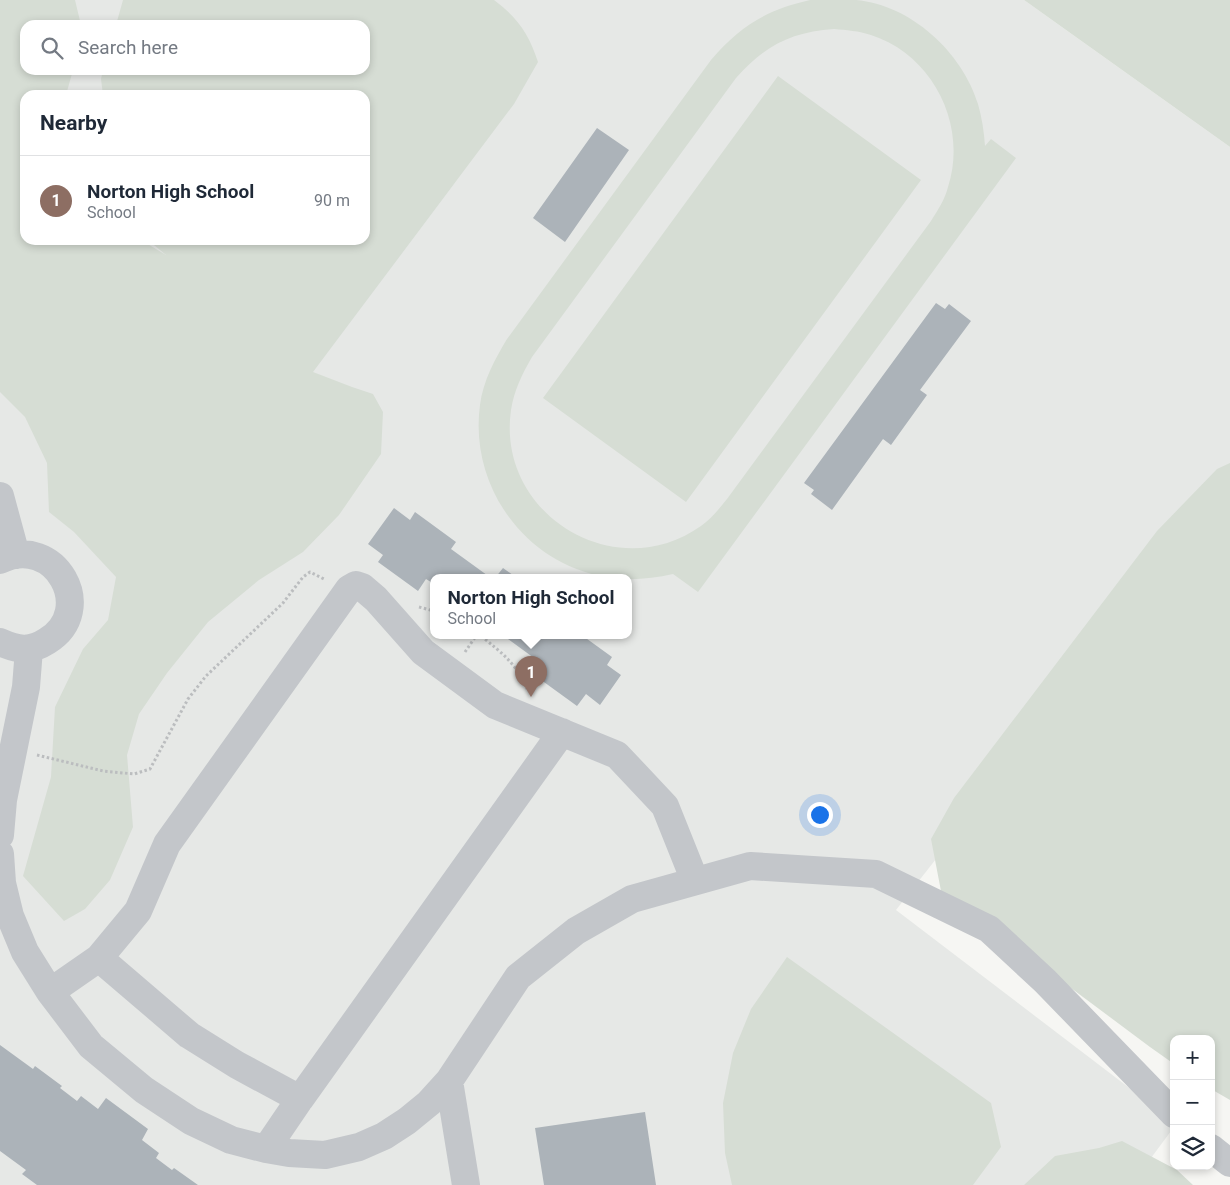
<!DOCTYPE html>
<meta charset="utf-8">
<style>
body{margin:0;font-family:Roboto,sans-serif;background:#f2f2f3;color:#1f2937}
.controls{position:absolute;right:15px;bottom:15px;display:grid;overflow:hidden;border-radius:10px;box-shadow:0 2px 8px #0003}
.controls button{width:45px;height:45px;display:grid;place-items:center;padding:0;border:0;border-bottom:1px solid #e0e1e3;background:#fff;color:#1f2937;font:25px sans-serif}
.you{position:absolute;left:819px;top:814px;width:18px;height:18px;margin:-12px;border:4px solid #fff;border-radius:50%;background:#1a73e8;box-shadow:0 0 0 8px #1a73e833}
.badge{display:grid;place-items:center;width:32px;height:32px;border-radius:50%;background:#e16b28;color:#fff;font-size:16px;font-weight:700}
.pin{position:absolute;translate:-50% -41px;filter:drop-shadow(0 1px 2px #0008)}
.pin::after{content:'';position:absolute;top:26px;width:18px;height:15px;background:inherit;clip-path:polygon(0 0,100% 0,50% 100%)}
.popup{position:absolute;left:430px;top:574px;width:202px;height:65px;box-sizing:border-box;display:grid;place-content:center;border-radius:10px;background:#fff;filter:drop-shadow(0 1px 4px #0005);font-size:16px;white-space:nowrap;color:#747a83}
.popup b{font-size:19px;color:#1f2937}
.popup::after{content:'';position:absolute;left:50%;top:100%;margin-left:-10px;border:10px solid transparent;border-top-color:#fff}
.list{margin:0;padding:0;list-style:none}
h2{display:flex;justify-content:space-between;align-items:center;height:65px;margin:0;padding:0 20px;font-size:21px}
h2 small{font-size:16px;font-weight:400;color:#747a83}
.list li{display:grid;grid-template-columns:32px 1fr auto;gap:15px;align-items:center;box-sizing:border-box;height:90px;padding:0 20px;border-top:1px solid #e0e1e3}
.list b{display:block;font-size:19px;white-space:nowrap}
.list p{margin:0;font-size:16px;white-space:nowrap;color:#747a83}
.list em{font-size:16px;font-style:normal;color:#747a83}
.icon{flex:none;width:28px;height:28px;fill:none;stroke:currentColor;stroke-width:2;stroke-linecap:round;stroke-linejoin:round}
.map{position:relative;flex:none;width:1230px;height:1185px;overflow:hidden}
.search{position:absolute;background:#fff;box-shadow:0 2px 8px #0003;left:20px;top:20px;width:350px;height:55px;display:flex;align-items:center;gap:12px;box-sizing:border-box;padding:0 18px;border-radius:15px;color:#747a83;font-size:19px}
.panel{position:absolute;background:#fff;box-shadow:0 2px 8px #0003;left:20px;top:90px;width:350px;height:155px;border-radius:15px}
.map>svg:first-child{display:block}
</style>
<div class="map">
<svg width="1230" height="1185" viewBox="0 0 1230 1185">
<rect width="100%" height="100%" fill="#f6f6f3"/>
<path fill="#e6e8e6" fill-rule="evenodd" d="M0 0H1024L1230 147V484L896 910 1174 1122V1127L1131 1185H0ZM25 25H365V70H25ZM25 95H365V240H25ZM434 578H628V636H434Z"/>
<path fill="#d6ddd4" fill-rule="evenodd" d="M0 0H75L81 25H25V70H73L66 95H25V240H141L166 255 148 240H365V95H103L101 79 103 70H365V25H116L123 0H494C518 18 529 34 538 62L514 104 313 372 352 387 373 394 383 412 381 454 339 515 303 552 259 580 208 622 167 673 139 714 127 755 133 827 110 880 85 909 64 921 23 876 51 777 55 707 83 649 108 620 116 577 74 532 49 512 47 463 25 417 0 392Z
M810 0C825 0 841 0 856 0 911 5 962 52 978 104 982 118 984 132 985 146L991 139 1016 158 698 592 673 574C650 579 628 581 606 577 525 564 469 486 480 405 483 381 495 359 507 339L711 60C740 26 766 10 810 0ZM834 29C846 30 859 31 871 35 933 55 968 125 948 187 945 199 938 210 931 221L727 499C719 509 711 519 701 526 615 587 496 514 511 410 514 391 522 374 532 357L736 78C764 46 791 32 834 29Z
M1024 0H1230V147Z
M778 76 921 180 686 502 543 398Z
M1230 463V1100L1211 1089V1039H1174V1064L1150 1047 941 891 931 839 954 798 1157 531 1217 469Z
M787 957 991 1103 1001 1147 973 1185H732L725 1153 723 1103 733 1053 751 1009Z
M1122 1141 1177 1170 1193 1185H1024L1055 1156 1099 1148Z"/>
<path fill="#acb3b9" d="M597 128 629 150 565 242 533 218Z
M936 303 945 309 949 304 971 321 920 390 927 395 891 445 883 439 832 510 811 494 814 490 804 483Z
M394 508 410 520 415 512 456 542 451 549 491 578H434V584L426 579 418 591 378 562 383 555 368 544Z
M503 568 517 578H495Z
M504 636H583L612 657 607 665 621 675 600 705 586 694 577 706 537 677 545 666Z
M0 1045 33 1069 35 1066 62 1086 60 1088 77 1101 81 1096 98 1109 106 1098 148 1129 142 1140 159 1153 156 1158 172 1170 174 1168 198 1185H37L22 1174 26 1170 0 1151Z
M645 1112 656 1185H544L535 1128Z"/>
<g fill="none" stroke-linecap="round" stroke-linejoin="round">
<path stroke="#bbbdbf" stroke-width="3" stroke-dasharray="2.5 2.5" stroke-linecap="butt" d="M419 607 434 611
M481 636C502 653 516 663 527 689
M465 652 476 636
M37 755 103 771 134 774 150 769 188 699 206 676 283 603 303 577 310 572 324 579"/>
<path stroke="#c3c6ca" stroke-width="28" d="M0 496 16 555
M0 560C55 533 98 610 47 641 30 652 18 650 0 642
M0 835 3 800 26 687 29 649
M0 854 2 883 10 916 25 952 50 992 91 1046 144 1090 191 1121 231 1140 266 1149 289 1153 325 1155 359 1147 384 1136 407 1121 429 1103 449 1081 518 977 576 931 632 899 750 866 876 874 989 929 1045 981 1174 1114
M99 958 189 1035 237 1065 300 1099 266 1149
M50 992 99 958 138 911 167 844 349 589 356 585 362 587 376 599 423 652 495 705 617 755 665 806 695 881
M449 1081 466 1185
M300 1099 562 732
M1211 1148 1230 1163"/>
</g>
</svg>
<div class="controls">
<button>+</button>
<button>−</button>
<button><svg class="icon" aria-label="layers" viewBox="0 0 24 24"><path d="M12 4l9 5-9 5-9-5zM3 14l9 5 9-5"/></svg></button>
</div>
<div class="you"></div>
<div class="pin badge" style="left:531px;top:697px;background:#8d6e63">1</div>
<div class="popup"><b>Norton High School</b>School</div>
<div class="search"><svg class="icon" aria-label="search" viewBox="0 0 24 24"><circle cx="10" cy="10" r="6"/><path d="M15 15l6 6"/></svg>Search here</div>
<section class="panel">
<h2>Nearby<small></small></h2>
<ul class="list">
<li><span class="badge" style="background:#8d6e63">1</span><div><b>Norton High School</b><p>School</p></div><em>90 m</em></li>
</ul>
</section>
</div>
